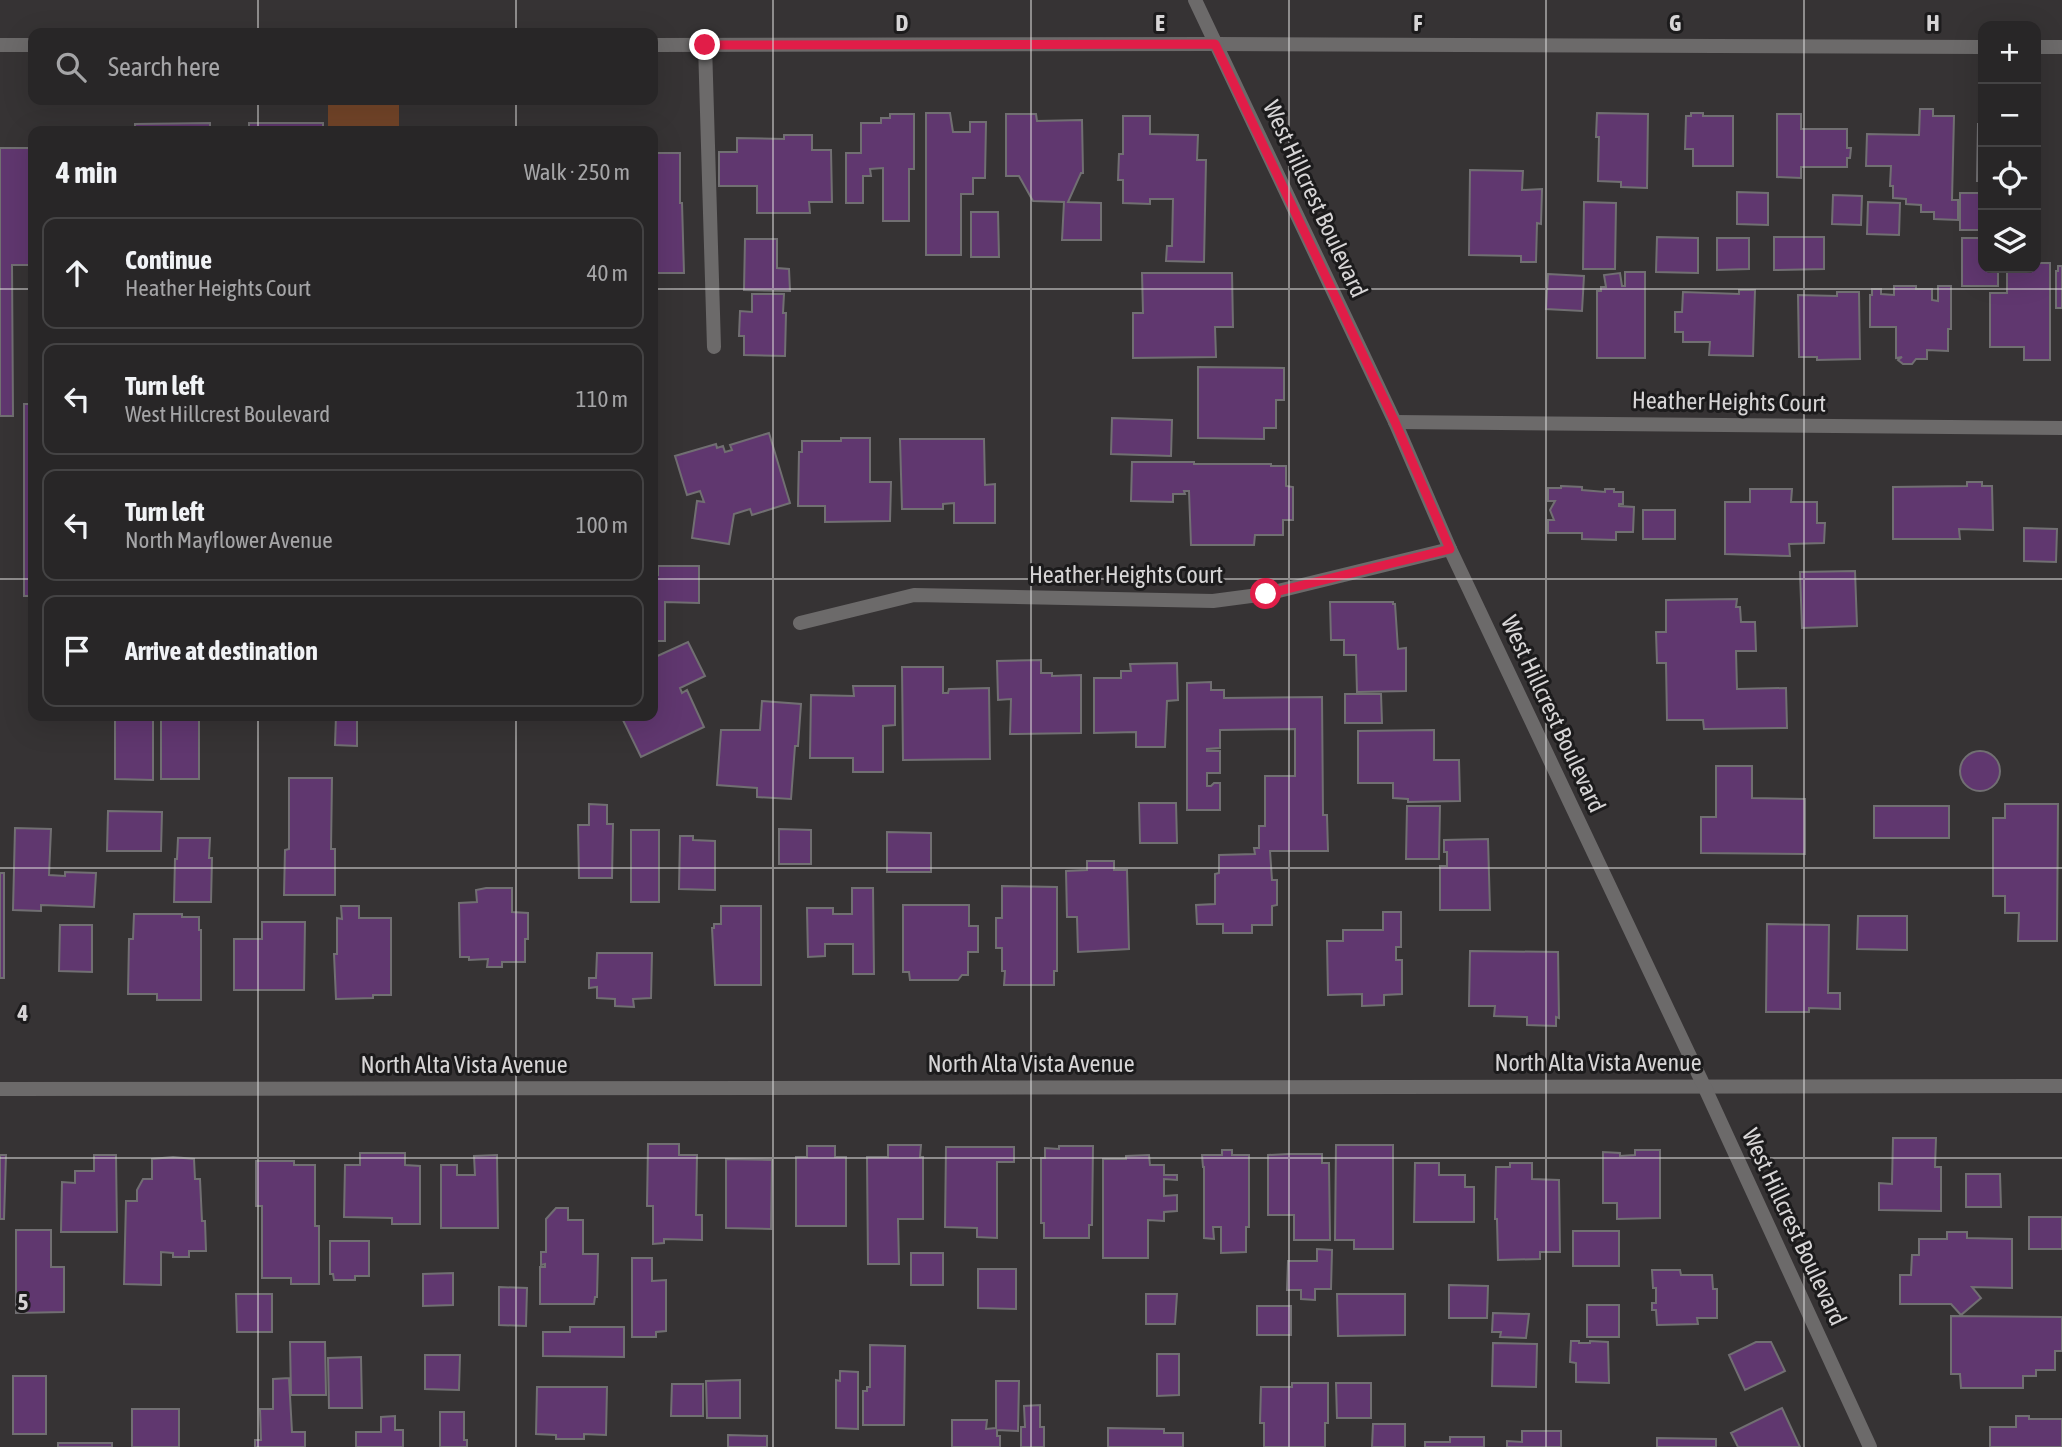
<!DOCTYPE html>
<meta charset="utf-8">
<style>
body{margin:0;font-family:"Asap Condensed",sans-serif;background:#343233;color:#f1f3f6}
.controls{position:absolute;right:21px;top:21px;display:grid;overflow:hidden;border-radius:14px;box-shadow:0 7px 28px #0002}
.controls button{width:63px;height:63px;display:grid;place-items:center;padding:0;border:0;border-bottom:2px solid #444344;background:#282627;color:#f1f3f6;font:35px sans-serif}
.stop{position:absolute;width:21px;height:21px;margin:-16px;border:5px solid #e11d48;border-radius:50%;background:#fff}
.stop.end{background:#e11d48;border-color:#fff;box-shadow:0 2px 7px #0008}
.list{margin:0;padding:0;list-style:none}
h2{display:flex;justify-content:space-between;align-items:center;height:91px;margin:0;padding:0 28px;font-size:30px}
h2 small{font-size:23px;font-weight:400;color:#a5a5a7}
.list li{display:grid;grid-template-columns:46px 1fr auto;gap:21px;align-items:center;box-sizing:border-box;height:112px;margin:0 14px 14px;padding:0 14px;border:2px solid #444344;border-radius:14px}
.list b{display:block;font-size:26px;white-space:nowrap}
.list p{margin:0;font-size:23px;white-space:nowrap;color:#a5a5a7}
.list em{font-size:23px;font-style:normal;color:#a5a5a7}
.icon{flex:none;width:38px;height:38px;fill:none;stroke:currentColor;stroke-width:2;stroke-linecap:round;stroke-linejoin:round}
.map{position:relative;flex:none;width:2062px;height:1447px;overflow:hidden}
.search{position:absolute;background:#282627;box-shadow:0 7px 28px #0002;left:28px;top:28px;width:630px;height:77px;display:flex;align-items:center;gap:18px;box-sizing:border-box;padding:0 24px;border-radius:14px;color:#a5a5a7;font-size:26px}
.panel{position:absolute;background:#282627;box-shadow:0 7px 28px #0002;left:28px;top:126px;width:630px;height:595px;border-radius:14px}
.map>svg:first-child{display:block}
</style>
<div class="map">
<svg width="2062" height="1447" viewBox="0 0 2062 1447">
<rect width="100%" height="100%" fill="#363334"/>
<path fill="#734529" d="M399 102V131H328V103Z"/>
<path fill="#60376f" stroke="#716f72" stroke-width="2" d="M1920 109H1933V116H1954L1952 200H1958V220L1934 219V212H1921V205L1906 204V199L1893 198V186H1890L1891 166H1866L1867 134 1919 135Z
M926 113H950L953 132H970V122H986L985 178H973V194H961V255H926Z
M1597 113 1648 114 1647 188 1621 187V182L1598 181 1599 137H1596Z
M1691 113H1703V116H1733V166H1693V149H1685L1686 116H1691Z
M890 114H914V169H909V221H883V168L870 169 871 176H863V203H846V153H861V123H881V118H890Z
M1006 114H1036L1037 121 1082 120 1083 173H1081L1068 202 1101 203V240H1062L1064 202 1033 201 1019 176H1006Z
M1777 114H1801V129H1847V148H1851L1850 158H1847V167H1801V178L1777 177Z
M1123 116H1150V134L1198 135 1197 160H1206L1204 262 1166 261 1167 246H1172L1173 199H1150V204L1123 203V180H1118L1119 154H1123Z
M2036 116H2040L2039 182H2036Z
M210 123V131H135V124Z
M249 123H323V131H249Z
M1978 124H1983V181H1977Z
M784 135H812V150H831L832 202H809L810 213H757V186H719V152H737V138L784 139Z
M0 148H33V265H12L13 416H0Z
M653 153H680V203H682L684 273H654Z
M1470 170 1523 171 1522 190 1542 189 1541 224 1537 223 1536 262H1521V256L1469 255Z
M1737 192 1768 193V225L1737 224Z
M1960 193H1981V199H1983V230H1960Z
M1833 195 1862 196 1861 225 1832 224Z
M1584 202 1616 203 1615 269H1583Z
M1868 202 1900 203 1899 235 1867 234Z
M971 212H998L999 257H971Z
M1657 237 1698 238V273L1656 272Z
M1774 237H1824V269L1774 270Z
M1717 238H1749V269L1717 270Z
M1962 238H1983V268H1998V286H1962Z
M745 239H777V268L789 269 790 291 744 290Z
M2036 263H2050V360H2024V347H1990V293H2007V268H2036Z
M2058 266H2062V308H2056V271H2058Z
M1625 272H1645V358H1597V291H1601V287H1606L1604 275 1620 273 1622 286H1625Z
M1142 273H1232L1233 327H1215L1216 357 1133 358V313H1143Z
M1548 274 1584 276 1582 311 1546 309Z
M1894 286H1916V289H1932V300L1938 301V286H1951V329H1948V351L1927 350V359H1916L1912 364H1903L1898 360 1902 357 1896 358V327H1870V295H1872V289H1881V294L1894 295Z
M1739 290H1755L1753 356 1709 355 1710 342H1683V332H1675V312H1682L1683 292 1739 294Z
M1837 292H1859L1860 359 1817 360V357H1799L1798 295 1837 296Z
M752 294H784L783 313H786L785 356 744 355V336H739L740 311 752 312Z
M1198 367 1284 368V400H1276V428H1264V439L1198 438Z
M24 404H33V596H24Z
M1112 418 1172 420 1171 456 1111 454Z
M769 433 790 503 752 515 750 509 734 514 729 544 692 538 697 501 704 502 700 491 687 495 675 456 716 444 717 448 723 446 725 452 732 450 730 445Z
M841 438H870V482H891L890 521 825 522V506H798L799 452H802V441H841Z
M900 439H984L985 485 995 484V523H954V503L943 504V509H902Z
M1132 462H1194V464H1271V466H1286V486L1293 487V520H1283V535H1255L1254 545H1191L1189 491H1184L1185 494H1173V502L1131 501Z
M1967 482H1982V486H1992L1993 530 1959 529 1960 539H1893V487L1967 486Z
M1561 486 1582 487V490L1605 492V489H1614V492H1623V504H1619V506L1634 507 1633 532H1616V540L1582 539V533H1548V520H1554L1550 510 1555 501H1548V488H1561Z
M1750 489H1792L1791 502H1817V523H1825L1824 543 1789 544 1790 556 1725 554V502H1750Z
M1643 510H1675V539H1643Z
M2024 528 2057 529 2056 562 2024 561Z
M658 566H699V603L665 602V641H653V575H658Z
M1855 571 1857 626 1802 628 1800 572Z
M1737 599 1736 607H1740L1741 622H1755L1756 651H1736L1737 689 1786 688 1787 728 1704 729 1703 720H1667L1666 663H1657L1656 632H1666V600Z
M1330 602H1393V604H1395L1398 649 1406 648V691L1357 692 1356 655H1344V640H1331Z
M688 642 705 676 680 688 682 693 687 690 704 727 641 757 621 716H653V658Z
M1041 660V673H1052V676L1081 675V733L1010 734 1011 699 998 700 997 661Z
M1177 663 1178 700 1167 701 1165 747H1136V732L1094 733V678H1121V671H1131L1130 664Z
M902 667H943V693H948L949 689 989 688 990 759 903 760Z
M1211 682V690H1224V698L1322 697 1323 815H1327L1328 851H1270L1272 880H1277V905L1272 906V925H1252V933H1223V924H1197L1196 905 1215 904V874L1219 873V855L1255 854 1254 848H1259V826H1265V776H1295V729L1220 730V748L1207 749V751H1220V773H1207V786H1211L1214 783H1220V810H1187V683Z
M853 686H895V725L883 726V772H853V758H810L811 695 854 696Z
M1345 694H1381L1382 723H1345Z
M762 701 801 704 798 746H795L791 799 757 797V788L717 785 721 730H760Z
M115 716H153V780L115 779Z
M161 716H199V779H161Z
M336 716H357V746L335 745Z
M1434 730V760H1459L1460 801 1408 802V799L1393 798V783H1358V731Z
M1960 771a20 20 0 1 1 40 0a20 20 0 1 1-40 0Z
M1716 766H1752V798L1805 799V854L1701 853V817H1716Z
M289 778H332L331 849H335V895H284L285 850 289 849Z
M1139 803H1176L1177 843H1140Z
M589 804 607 805V824H613L612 878H579L578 825H589Z
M2005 804H2058L2057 941H2018L2019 913H2005V896H1993V818H2005Z
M1407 806H1440L1439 859H1406Z
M1874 806H1949V838H1874Z
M108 811 162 812 161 851H107Z
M15 828 51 829 49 875 65 876V872L96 873 94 907 41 905V911L13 910Z
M779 829 811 830V864H779Z
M631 830H659V902H631Z
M887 832 931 833V872H887Z
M680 836H693V840L715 841V890L679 889Z
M178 838H210L209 858H212L211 902H174L175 859H177Z
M1488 839 1490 910H1440V866H1447V852H1444V840Z
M1087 861H1114V870H1127L1129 949 1078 952 1077 917H1067L1066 871 1087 870Z
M0 873H4V978H0Z
M1002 886 1057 887V971H1054V985H1004L1005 971H1002V948H996V918H1002Z
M486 888H512V912L528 913V939H525V962H502V967H487L488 959 469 960V957H460L459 903 477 902 476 890Z
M852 888H873L874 974H853V944H825V956L808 957 807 908H833V914H852Z
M903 905H969V926H978V952H968V975H962L958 980H910L909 972H903Z
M341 906H359V918H391V995H373V998L336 999 334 954H337V918L342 919Z
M721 906H761V985H715L712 928H714V924H721Z
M1383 912H1401V947H1396V960H1402V994L1384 995V1005L1362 1006V994L1328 995 1327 941H1343V930H1383Z
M134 914H182V917H199V930H201V1000H157V994H128L129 939H133Z
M1858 916H1907V950L1857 949Z
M262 922H305L304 990H234V939H262Z
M1767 924 1829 925 1828 993H1840V1009L1809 1008V1012H1766Z
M60 925H92V972L59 971Z
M1470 951 1558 952 1559 1018 1556 1017V1026L1527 1025V1017L1494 1016 1495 1006H1469Z
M597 953H652L651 998 633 999 634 1007 615 1006V999L597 998V987L589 988V978H596Z
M1893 1138H1936L1935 1167H1941V1211L1879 1210V1183L1892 1184Z
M648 1144H679V1155H697L696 1215H702V1240L664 1239V1243L653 1244V1206H647Z
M888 1145H921L920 1157H923V1219H898L899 1264H868L867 1157H888Z
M1336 1145H1393V1249H1354V1240H1335Z
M807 1146H835V1157H846V1226H796V1157H807Z
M1059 1146H1093L1092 1225H1089V1238H1044V1223H1041V1158H1045V1148L1059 1149Z
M946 1147H1014V1162H997V1238L977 1237V1228L945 1227Z
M1222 1150H1232V1155H1249V1227H1246V1252L1221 1253V1227H1213L1214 1239 1204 1238V1167H1203L1202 1155H1222Z
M1635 1150H1660V1218L1617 1219V1203H1603V1152L1620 1153V1156L1635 1155Z
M360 1153H405V1165L420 1166V1224H392V1218L344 1217 345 1165H360Z
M1289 1154H1322V1163H1329L1330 1240H1294V1215H1268V1155Z
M0 1155H6L4 1219H0Z
M94 1155H116L117 1232H61L62 1182 75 1183V1171H94Z
M497 1155 498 1228H441V1165H457V1175H475L474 1156Z
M1149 1155 1150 1165H1164V1175H1177V1180L1164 1179V1196L1177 1195V1211L1164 1212V1221L1148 1220V1258H1103V1159H1126V1156Z
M173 1157 194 1159 195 1179H200L202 1221H205L206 1251H189V1257H173V1253L161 1252V1285L124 1284 126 1201H137V1190L143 1179H152V1159Z
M726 1159 772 1160 771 1229 726 1228Z
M256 1161H294V1165H315V1226H319V1284H291V1278H262V1206H256Z
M1415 1163H1439V1175H1465V1187H1474V1222H1414Z
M1510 1163H1532V1179L1559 1180 1560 1252H1540V1259L1498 1260 1497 1219H1495L1496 1167H1510Z
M1966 1174H2000L2001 1207H1966Z
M556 1208H568V1220H583V1254H598L597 1297H595L594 1304H540V1267H545V1264L541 1265V1252H546V1219Z
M2029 1217H2062V1249H2029Z
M16 1230H51V1267H64V1312L16 1313Z
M1573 1231H1619V1266H1573Z
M1947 1232H1967V1238L2012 1239V1288L1972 1287 1981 1298 1961 1315 1951 1304H1900V1275H1911L1912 1255H1919V1239H1947Z
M330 1241H369V1276H355V1280H334L333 1274H330Z
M1317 1249 1332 1250 1331 1289H1315V1300L1301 1299V1290H1287L1288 1261H1317Z
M911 1253H943V1285H911Z
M632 1258H652V1281L666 1280V1331L656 1332V1337H632Z
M978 1269H1016V1309L978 1308Z
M1652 1270H1680L1681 1275H1712L1713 1289H1717V1318H1697L1698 1324 1657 1325 1656 1310H1652V1303H1656V1288H1653Z
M453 1273V1305L423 1306V1274Z
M1449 1285 1488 1286 1487 1318H1449Z
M499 1287 527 1288 526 1326 499 1325Z
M236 1294H272V1332H237Z
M1146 1294H1177L1175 1324H1146Z
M1337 1294H1405V1335L1338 1336Z
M1587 1305H1619V1337H1587Z
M1257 1306H1291V1335H1257Z
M1493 1313 1529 1314 1526 1338 1500 1337 1501 1332H1492Z
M1951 1316 2062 1317V1351H2055V1370H2036V1376H2023V1388H1961L1960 1374H1951Z
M570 1327H624V1357L543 1356V1332H570Z
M1571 1341H1579V1343H1590V1341L1608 1342 1609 1383 1576 1382V1363L1570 1362Z
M290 1342H325L326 1395H291Z
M1756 1342H1771L1785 1371 1745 1390 1729 1355Z
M1493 1343 1537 1344 1536 1387 1492 1386Z
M870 1345 905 1346 904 1425H863V1391H867V1387H870Z
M1157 1354H1179V1395L1157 1396Z
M425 1355H460L459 1390 425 1389Z
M361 1357 362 1408H329L328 1358Z
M840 1371 858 1372V1429L836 1428V1380L840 1381Z
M13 1376H46V1434H13Z
M289 1378 292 1432H305V1447H255V1440H261L260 1409H273V1379Z
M740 1380V1418H707L706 1381Z
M996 1381H1019L1018 1431 997 1430V1436H1000V1447H952V1420H987L986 1429 996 1428Z
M1292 1383H1328V1423H1325V1447H1264V1423H1260L1261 1387H1292Z
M1336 1383H1371V1418H1337Z
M672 1384H703V1416H671Z
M537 1387H607L606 1435 584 1434V1439H556V1435L536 1434Z
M1040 1405V1427H1044V1447H1021V1427H1025L1024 1406Z
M1782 1408 1800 1447H1738L1731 1433Z
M132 1409H179V1447H132Z
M440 1412H464V1440H467V1447H440Z
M395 1416V1430H403V1447H356V1432H381V1417Z
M2016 1416H2029V1419H2062V1447H1990V1427H2016Z
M1373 1424H1405V1447H1372Z
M1108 1428 1164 1429V1433H1183V1447H1108Z
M1522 1431H1561V1447H1507V1441L1522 1442Z
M728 1435 767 1436V1447H728Z
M1450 1437H1484V1447H1425V1442H1450Z
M1657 1438 1716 1439V1447H1657Z
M58 1443H112V1447H58Z"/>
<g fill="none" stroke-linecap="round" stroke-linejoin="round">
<path stroke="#6c6a6a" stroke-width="14" d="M705 45 714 347"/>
<path stroke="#6c6a6a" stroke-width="14" d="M0 45H33
M653 45 1215 44 1983 47
M2036 47H2062
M1395 422 2062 428
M800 623 914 595 1213 601 1266 594 1450 549
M0 1089 2062 1086"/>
<path stroke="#6c6a6a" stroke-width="14" d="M1195 0 1395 422 1450 549 1704 1086 1870 1447"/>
</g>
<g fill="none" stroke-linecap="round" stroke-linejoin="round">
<path stroke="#e11d48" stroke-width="9" d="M705 45 1215 44 1395 422 1450 549 1266 594"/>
</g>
<path fill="none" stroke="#d7d5d6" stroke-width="2" stroke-opacity="0.55" d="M258 0V33M516 0V33M773 0V1447M1031 0V1447M1289 0V1447M1546 0V1447M1804 0V1447M258 100V131M516 100V131M0 289H33M653 289H2062M0 579H33M653 579H2062M258 716V1447M516 716V1447M0 868H2062M0 1158H2062"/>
<g text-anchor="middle" stroke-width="6" stroke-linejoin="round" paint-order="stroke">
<g font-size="24" fill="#d7d5d6" stroke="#1c1b1c">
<text transform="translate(1315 199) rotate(65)" y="8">West Hillcrest Boulevard</text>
<text transform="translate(1729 402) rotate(1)" y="8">Heather Heights Court</text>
<text x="1126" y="583">Heather Heights Court</text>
<text transform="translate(1553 714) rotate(65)" y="8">West Hillcrest Boulevard</text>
<text x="1598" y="1071">North Alta Vista Avenue</text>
<text x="1031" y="1072">North Alta Vista Avenue</text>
<text x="464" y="1073">North Alta Vista Avenue</text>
<text transform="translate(1794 1227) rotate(65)" y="8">West Hillcrest Boulevard</text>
</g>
</g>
<g font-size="23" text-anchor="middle" font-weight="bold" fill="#d7d5d6" stroke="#1c1b1c" stroke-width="6" stroke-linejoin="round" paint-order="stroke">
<text x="902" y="31">D</text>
<text x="1160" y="31">E</text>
<text x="1418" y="31">F</text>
<text x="1675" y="31">G</text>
<text x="1933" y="31">H</text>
<text x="23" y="1021">4</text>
<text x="23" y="1310">5</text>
</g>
</svg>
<div class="controls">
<button>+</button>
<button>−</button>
<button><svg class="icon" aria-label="locate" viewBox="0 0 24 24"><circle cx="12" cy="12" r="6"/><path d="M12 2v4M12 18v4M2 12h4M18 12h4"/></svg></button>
<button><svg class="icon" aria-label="layers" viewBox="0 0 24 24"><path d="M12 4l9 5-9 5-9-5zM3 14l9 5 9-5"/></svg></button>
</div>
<div class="stop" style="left:1266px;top:594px"></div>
<div class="stop end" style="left:705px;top:45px"></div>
<div class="search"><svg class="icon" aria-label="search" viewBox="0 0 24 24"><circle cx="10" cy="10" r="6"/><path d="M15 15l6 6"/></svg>Search here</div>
<section class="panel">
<h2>4 min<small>Walk · 250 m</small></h2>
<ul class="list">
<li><svg class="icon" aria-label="ahead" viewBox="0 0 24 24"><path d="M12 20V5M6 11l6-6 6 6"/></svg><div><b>Continue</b><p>Heather Heights Court</p></div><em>40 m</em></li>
<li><svg class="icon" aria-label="left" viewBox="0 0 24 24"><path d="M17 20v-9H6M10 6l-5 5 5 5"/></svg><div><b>Turn left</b><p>West Hillcrest Boulevard</p></div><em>110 m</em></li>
<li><svg class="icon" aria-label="left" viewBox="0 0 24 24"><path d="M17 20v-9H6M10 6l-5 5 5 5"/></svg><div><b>Turn left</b><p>North Mayflower Avenue</p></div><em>100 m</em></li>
<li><svg class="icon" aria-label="arrive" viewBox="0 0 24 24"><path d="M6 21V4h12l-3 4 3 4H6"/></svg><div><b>Arrive at destination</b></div></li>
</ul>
</section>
</div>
